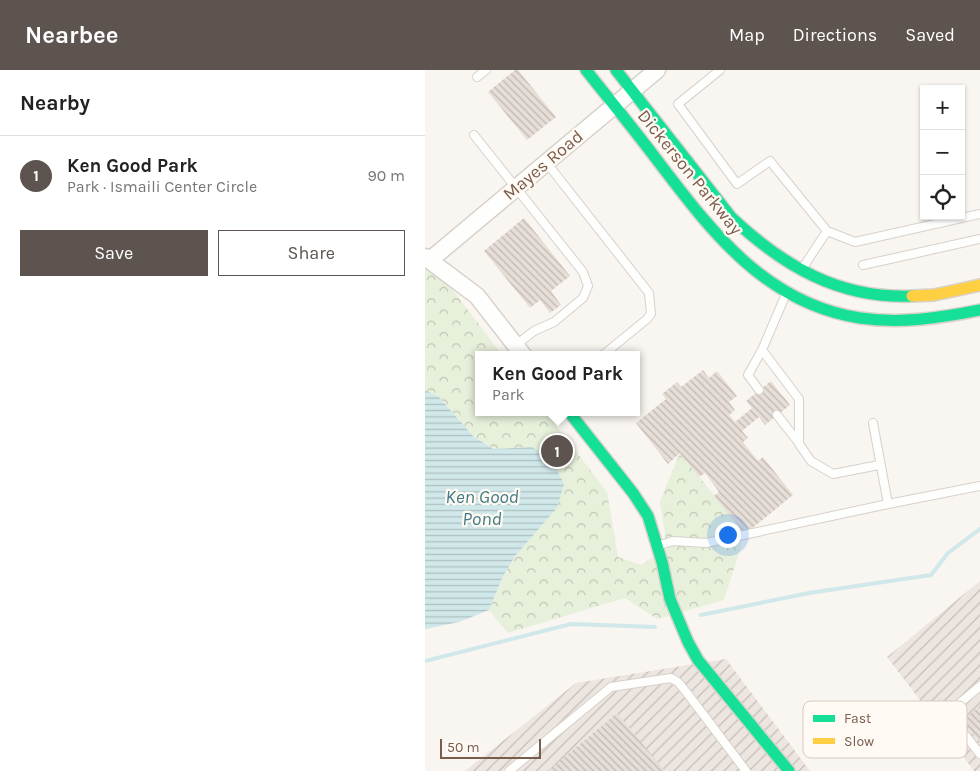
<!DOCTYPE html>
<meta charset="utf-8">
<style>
body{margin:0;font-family:Karla,sans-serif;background:#f2f2f2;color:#222}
.controls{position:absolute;right:15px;top:15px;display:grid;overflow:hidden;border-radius:0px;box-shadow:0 1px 4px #0004}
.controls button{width:45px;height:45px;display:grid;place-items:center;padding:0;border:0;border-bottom:1px solid #e0e0e0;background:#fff;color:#222;font:25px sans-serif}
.scale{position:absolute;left:15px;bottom:12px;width:101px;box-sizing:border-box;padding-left:5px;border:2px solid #7a5c4d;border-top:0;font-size:14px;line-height:18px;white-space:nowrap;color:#7a5c4d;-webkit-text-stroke:4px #fffaf3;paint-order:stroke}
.you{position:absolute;left:302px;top:464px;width:18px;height:18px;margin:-12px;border:4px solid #fff;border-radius:50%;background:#1a73e8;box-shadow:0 0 0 8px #1a73e833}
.badge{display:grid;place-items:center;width:32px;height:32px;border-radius:50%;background:#5d544f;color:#fff;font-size:16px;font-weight:700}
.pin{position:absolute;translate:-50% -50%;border:2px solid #fff;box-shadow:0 1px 5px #0006}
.popup{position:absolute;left:50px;top:281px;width:165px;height:65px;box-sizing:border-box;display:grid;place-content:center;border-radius:0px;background:#fff;filter:drop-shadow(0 1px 4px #0005);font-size:16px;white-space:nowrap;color:#767676}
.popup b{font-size:19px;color:#222}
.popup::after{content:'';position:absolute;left:50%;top:100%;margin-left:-10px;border:10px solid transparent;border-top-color:#fff}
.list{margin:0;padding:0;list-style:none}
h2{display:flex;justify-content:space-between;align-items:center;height:65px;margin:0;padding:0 20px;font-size:21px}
h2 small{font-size:16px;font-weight:400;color:#767676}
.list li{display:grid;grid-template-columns:32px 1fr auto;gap:15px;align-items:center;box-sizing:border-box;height:80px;padding:0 20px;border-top:1px solid #e0e0e0}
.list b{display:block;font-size:19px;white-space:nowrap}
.list p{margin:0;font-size:16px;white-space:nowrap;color:#767676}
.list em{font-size:16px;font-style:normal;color:#767676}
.actions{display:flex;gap:10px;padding:15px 20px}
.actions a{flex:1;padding:11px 0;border:1px solid #5d544f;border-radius:0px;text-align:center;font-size:18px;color:#5d544f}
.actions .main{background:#5d544f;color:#fff}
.icon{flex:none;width:28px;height:28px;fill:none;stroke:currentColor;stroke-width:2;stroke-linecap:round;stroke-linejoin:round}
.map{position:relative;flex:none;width:555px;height:701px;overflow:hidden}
header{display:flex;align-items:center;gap:30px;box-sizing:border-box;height:70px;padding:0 25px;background:#5d544f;color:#fff}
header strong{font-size:24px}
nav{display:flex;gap:28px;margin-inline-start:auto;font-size:18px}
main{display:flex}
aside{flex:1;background:#fff}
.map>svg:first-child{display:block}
</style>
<header>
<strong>Nearbee</strong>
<nav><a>Map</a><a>Directions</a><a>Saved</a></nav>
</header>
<main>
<aside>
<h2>Nearby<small></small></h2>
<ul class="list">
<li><span class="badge">1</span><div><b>Ken Good Park</b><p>Park · Ismaili Center Circle</p></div><em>90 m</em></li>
</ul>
<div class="actions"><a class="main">Save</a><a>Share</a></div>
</aside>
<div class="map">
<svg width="555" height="701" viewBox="0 0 555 701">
<defs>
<pattern id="industrial-furrows" width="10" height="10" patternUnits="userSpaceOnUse" patternTransform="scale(1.25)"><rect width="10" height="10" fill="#ede5e0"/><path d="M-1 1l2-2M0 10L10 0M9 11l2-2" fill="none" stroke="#c5bdb8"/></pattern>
<pattern id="forest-crowns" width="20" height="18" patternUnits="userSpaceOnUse" patternTransform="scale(1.25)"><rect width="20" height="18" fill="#e7f0db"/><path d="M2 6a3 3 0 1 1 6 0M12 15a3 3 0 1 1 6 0" fill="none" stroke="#c0c6b4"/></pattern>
<pattern id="water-rules" width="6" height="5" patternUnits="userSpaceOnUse" patternTransform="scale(1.25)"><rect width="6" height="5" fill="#d0e8ea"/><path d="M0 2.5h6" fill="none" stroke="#aebfc0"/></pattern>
<pattern id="building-back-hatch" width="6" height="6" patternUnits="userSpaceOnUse" patternTransform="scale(1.25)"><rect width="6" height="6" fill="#e6ded7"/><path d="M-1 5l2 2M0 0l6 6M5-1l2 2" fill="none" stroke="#bfb7b1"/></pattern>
</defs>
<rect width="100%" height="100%" fill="#f9f5f0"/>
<path fill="url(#industrial-furrows)" d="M555 511V701H549L462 587Z
M301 589 385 701H40L151 613Z"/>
<path fill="url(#forest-crowns)" d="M0 200 18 207 77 285H53V342H121L182 422 193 487 216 495 242 479 235 431 255 383 320 464 299 530 232 549 200 528 83 563 64 540 77 508 90 486 132 438 107 377 68 379 48 366 14 327 0 320Z"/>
<path fill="url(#water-rules)" d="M0 320 14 327 48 366 68 379 107 377 127 390 139 414 132 438 90 486 77 508 64 540 34 552 0 559Z"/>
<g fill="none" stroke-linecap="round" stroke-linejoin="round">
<path stroke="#d0e8ea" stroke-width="4" d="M276 545 384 523 506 505 523 483 555 459
M0 591 146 554 230 557"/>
</g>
<path fill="url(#building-back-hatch)" d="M90 0H93L131 47 102 70 63 22Z
M99 148 145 206 126 221 136 235 125 243 115 230 105 238 59 181Z
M278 300 284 308 292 301 312 326 304 332 310 340 304 345 310 352 327 338 321 331 346 311 365 335 340 355 334 347 317 361 323 368 318 372 333 391 338 387 368 425 320 464 289 426 294 422 280 403 274 407 255 383 243 394 211 353 241 329 237 324 252 312 256 317Z
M555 636V672L537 650Z
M192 643 240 701H123Z"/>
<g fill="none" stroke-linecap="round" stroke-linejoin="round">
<defs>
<path id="lane" d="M295 0 253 34 312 114 345 91 402 161 377 199
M52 7 61 0
M49 65 158 202 163 216 158 228 129 252 109 261 91 275
M121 92 224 223 226 244 222 249 178 285
M402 161 430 172 555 144
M438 195 555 169
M361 224 337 280 374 329V374L386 391 408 404 454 395
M334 320 323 305 337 280
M352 345 374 373
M448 353 463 434 555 416
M235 475 248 471 281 473 463 434
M555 616 523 643 555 684
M84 701 186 617 246 608 253 612 262 623 321 701"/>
<path id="street" d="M0 187 52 226 98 285
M5 190 232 0"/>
<path id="fast" d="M161 0C184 29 207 57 229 86 284 158 338 233 435 248 475 254 515 248 555 240
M191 0 306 147C358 196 414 229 487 226
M144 342 208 423 223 446 237 492 245 529 263 572 273 590 364 701"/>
<path id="slow" d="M487 226 509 225 555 215"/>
</defs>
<use href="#lane" stroke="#d7d1cb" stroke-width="10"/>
<use href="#street" stroke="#d7d1cb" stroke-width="19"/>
<use href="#fast" stroke="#d9d2cb" stroke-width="14"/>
<use href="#slow" stroke="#d9d2cb" stroke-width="14"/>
<use href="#lane" stroke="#fefefd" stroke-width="8"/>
<use href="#street" stroke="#fefefd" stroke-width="16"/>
<use href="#fast" stroke="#16e098" stroke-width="11"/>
<use href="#slow" stroke="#ffcf43" stroke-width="11"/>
</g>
<g text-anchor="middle" stroke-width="4.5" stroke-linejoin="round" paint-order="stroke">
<g font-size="18" fill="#7a5c4d" stroke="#fffaf3">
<text transform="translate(118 95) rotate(-40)" y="6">Mayes Road</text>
<text transform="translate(265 102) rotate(51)" y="6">Dickerson Parkway</text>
</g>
<g font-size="19" font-style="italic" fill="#437c86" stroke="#fffaf3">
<text x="57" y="433">Ken Good<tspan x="57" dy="22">Pond</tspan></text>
</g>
</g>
<rect x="378" y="631" width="164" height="57" rx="8" fill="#fffaf3" stroke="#d7cbc1" stroke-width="1"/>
<rect x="388" y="645" width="22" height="7" fill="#16e098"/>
<rect x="388" y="668" width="22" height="6" fill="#ffcf43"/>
<g font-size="14" fill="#7a5c4d">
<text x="419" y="653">Fast</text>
<text x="419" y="676">Slow</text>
</g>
</svg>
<div class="controls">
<button>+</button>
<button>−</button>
<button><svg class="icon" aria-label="locate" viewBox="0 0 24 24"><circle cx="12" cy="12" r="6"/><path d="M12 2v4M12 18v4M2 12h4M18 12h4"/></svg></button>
</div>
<div class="scale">50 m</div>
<div class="you"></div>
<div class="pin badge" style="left:132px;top:381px">1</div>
<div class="popup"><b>Ken Good Park</b>Park</div>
</div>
</main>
